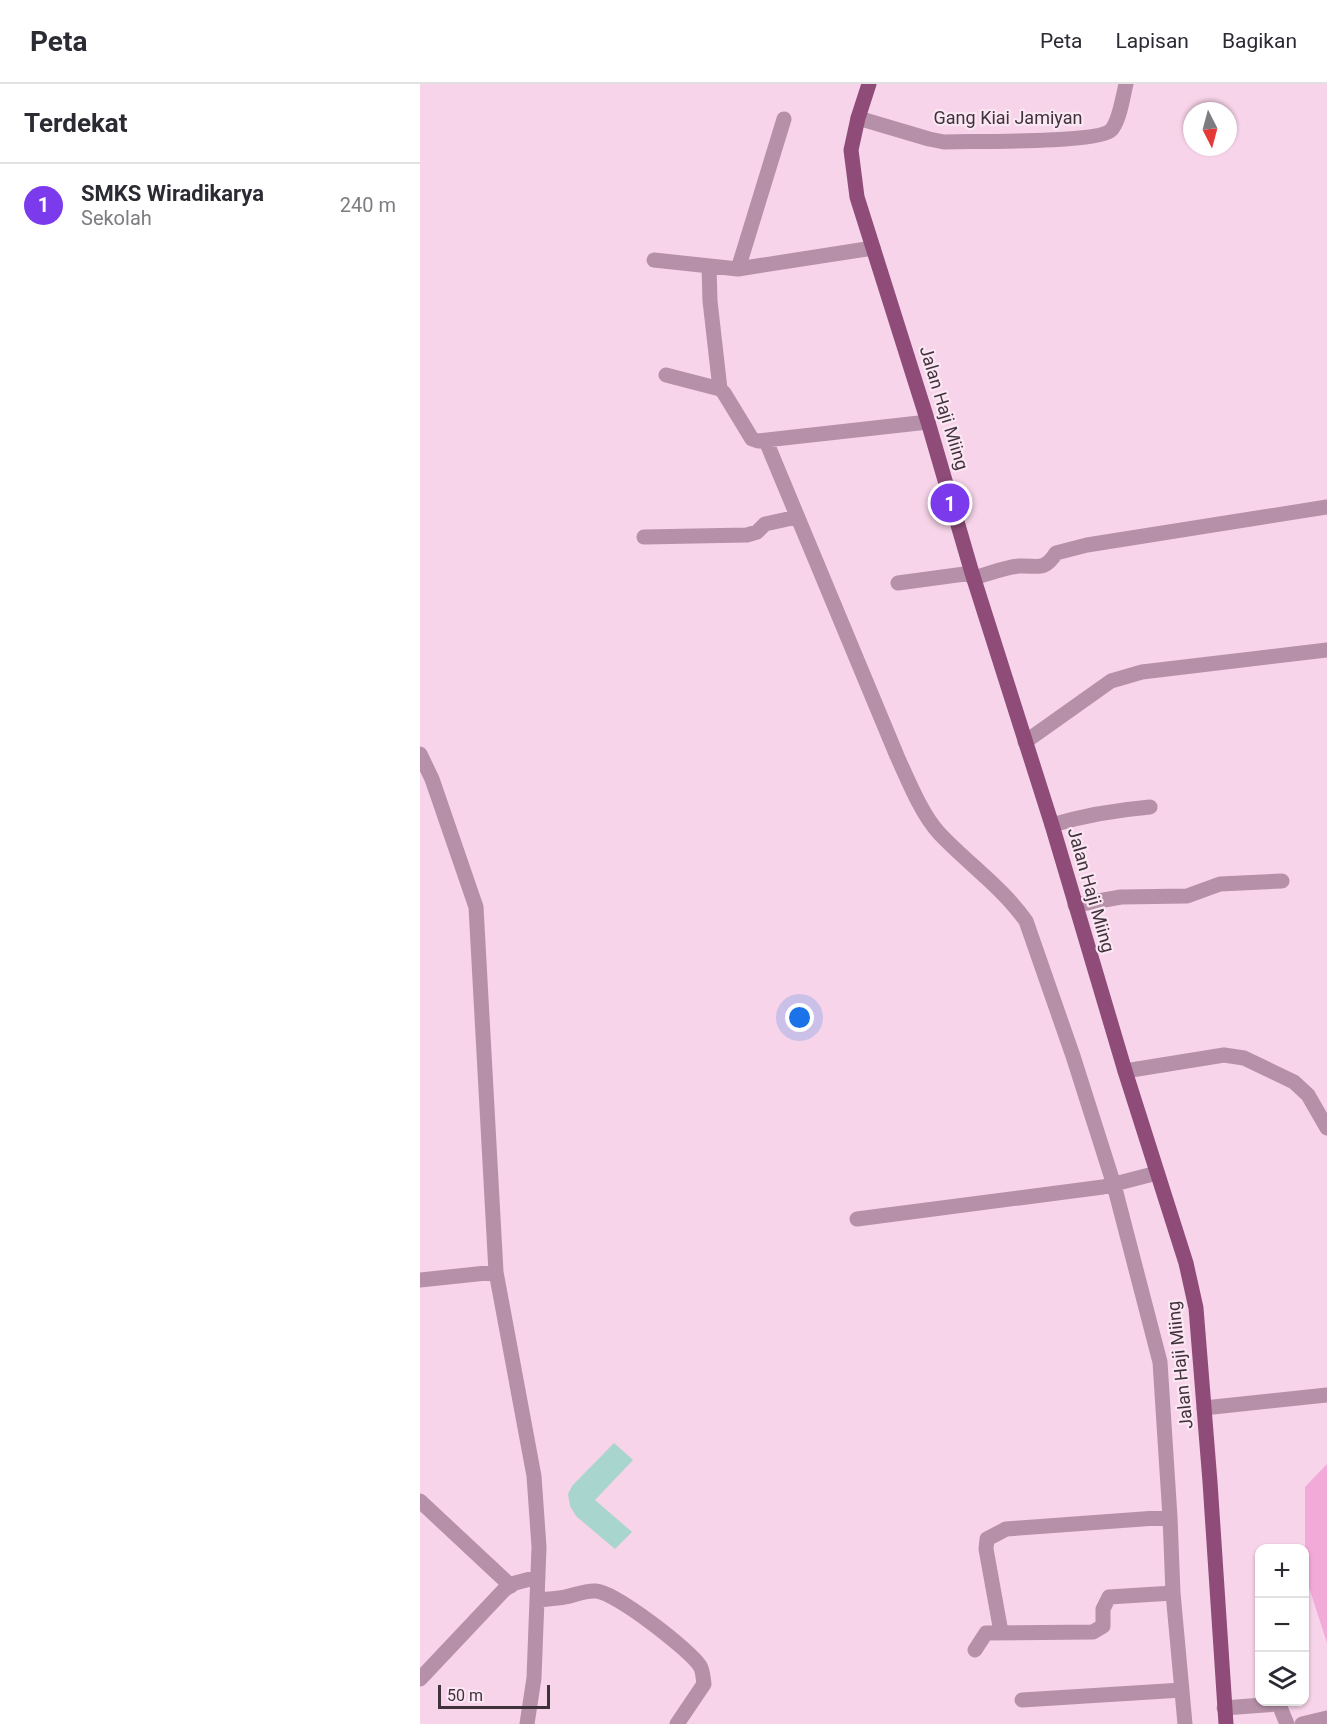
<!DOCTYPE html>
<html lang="id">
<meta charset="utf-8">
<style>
body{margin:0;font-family:Roboto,sans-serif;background:#f2f2f3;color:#2b2b33}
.controls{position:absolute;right:18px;bottom:18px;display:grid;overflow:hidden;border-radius:12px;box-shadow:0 2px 4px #0004}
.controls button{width:54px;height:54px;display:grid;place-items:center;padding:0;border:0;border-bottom:2px solid #e1e1e2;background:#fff;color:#2b2b33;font:30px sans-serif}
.compass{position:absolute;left:763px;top:18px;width:54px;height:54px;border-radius:50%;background:#fff;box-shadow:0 2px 4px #0004;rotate:174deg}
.scale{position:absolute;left:18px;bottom:15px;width:112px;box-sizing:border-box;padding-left:6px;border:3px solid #40323b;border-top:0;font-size:16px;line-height:21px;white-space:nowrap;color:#40323b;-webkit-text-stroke:4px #fbe6f3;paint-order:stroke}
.you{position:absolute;left:380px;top:934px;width:21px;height:21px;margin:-15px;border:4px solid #fff;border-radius:50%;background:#1a73e8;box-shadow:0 0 0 9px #1a73e833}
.badge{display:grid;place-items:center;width:39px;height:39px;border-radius:50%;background:#7c3aed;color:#fff;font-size:20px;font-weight:700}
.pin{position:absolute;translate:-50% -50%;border:3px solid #fff;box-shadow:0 2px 6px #0006}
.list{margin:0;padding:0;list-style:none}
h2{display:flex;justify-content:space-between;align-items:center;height:78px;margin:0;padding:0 24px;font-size:26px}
h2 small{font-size:20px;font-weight:400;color:#7c7c81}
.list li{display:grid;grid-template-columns:39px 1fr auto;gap:18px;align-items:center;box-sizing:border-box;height:84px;padding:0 24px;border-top:2px solid #e1e1e2}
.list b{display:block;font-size:22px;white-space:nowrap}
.list p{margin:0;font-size:20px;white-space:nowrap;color:#7c7c81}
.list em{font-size:20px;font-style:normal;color:#7c7c81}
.icon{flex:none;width:33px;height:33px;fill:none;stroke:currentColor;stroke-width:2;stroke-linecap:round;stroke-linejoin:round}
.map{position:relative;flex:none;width:907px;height:1640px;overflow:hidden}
header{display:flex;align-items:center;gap:36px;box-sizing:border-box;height:84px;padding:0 30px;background:#fff;border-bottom:2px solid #e1e1e2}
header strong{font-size:28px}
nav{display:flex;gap:33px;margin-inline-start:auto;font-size:21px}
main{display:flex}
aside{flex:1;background:#fff}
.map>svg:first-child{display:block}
</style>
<header>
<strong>Peta</strong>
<nav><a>Peta</a><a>Lapisan</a><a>Bagikan</a></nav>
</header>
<main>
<aside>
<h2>Terdekat<small></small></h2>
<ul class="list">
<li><span class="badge">1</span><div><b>SMKS Wiradikarya</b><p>Sekolah</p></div><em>240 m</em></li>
</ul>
</aside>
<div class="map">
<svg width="907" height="1640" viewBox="0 0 907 1640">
<rect width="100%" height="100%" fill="#f7d4e9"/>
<path fill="#f2abd8" d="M907 1380V1559L885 1491V1403Z"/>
<path fill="#a8d5cd" d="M194 1359 213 1376 175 1416 212 1448 195 1465 156 1432 150 1422 148 1410 152 1402Z"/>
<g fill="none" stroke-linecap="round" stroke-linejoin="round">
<path stroke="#b690a8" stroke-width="15" d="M438 34 509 55 524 58C551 57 675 59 690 47 699 40 703 12 706 0
M234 176 318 185 453 164
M289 182 290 217 300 305
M318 185 364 35
M246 291 300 305 304 309 332 355 338 357 508 338
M346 357 477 672C488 696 501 729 519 749 547 779 582 803 606 837L653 972 694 1101 740 1278 750 1433 753 1509 765 1640
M224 453 327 451 337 448 345 440 377 433
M553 494C568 490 585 483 599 482 617 481 624 488 636 469L667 461 907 423
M478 499 552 489
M605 658 691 597 722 588 907 566
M0 670 12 695 56 823 76 1188 114 1392 119 1463 114 1594 107 1640
M632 741C665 731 696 726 730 723
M655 821 701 813 767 812 800 800 862 797
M705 987 804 971 824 974 874 998 888 1011 907 1044
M437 1135 683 1103 737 1089
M0 1196 76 1188
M784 1324 907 1311
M0 1417 91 1502
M117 1516C126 1515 136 1515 145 1513 155 1511 166 1506 176 1507 195 1508 270 1566 280 1582 283 1587 283 1594 284 1600L257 1640
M581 1548 566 1465 567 1455 586 1445 750 1433
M555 1566 566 1549 673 1548 683 1542V1525L689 1513 753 1509
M0 1595 84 1506 95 1499 118 1493
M602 1616 762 1606
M804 1624 857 1620 860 1623 867 1640
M882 1640 907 1634"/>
<path stroke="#8f4c79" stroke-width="15" d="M449 0 438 34 431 66 437 113 508 338 552 489 632 741 705 987 766 1179 776 1224 790 1398 806 1640"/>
</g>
<g text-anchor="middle" stroke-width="4.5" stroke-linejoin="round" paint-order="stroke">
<g font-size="18" fill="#40323b" stroke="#fbe6f3">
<text x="588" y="40">Gang Kiai Jamiyan</text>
<text transform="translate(524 324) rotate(73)" y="6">Jalan Haji Miing</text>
<text transform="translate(671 806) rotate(74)" y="6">Jalan Haji Miing</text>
<text transform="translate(760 1281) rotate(-96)" y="6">Jalan Haji Miing</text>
</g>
</g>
</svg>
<div class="controls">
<button>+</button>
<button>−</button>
<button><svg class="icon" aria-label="layers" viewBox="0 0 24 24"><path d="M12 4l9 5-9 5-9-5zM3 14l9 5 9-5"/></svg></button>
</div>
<svg class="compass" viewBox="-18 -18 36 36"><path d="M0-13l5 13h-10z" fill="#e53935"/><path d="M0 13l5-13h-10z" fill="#7c7c81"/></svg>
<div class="scale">50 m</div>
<div class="you"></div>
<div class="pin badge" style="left:530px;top:419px">1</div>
</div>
</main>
